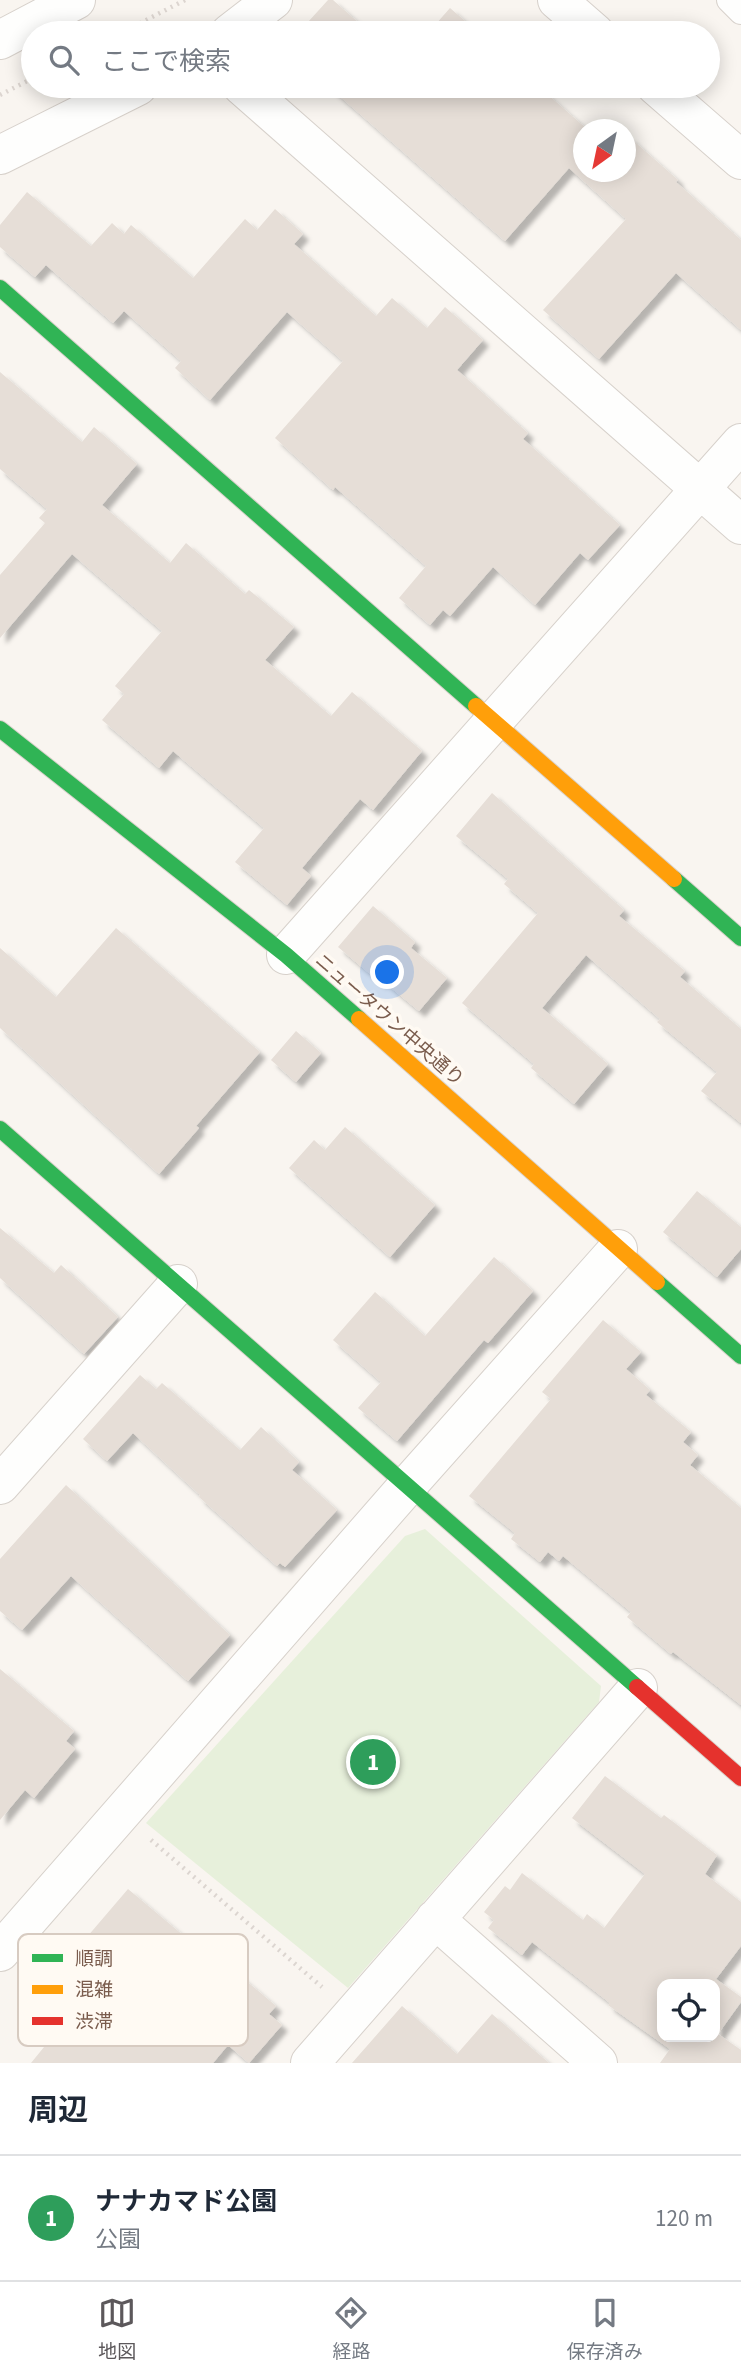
<!DOCTYPE html>
<html lang="ja">
<meta charset="utf-8">
<style>
body{margin:0;font-family:"Source Sans 3","Noto Sans JP",sans-serif;background:#f6f6f7;color:#1f2937}
.controls{position:absolute;right:21px;bottom:21px;display:grid;overflow:hidden;border-radius:14px;box-shadow:0 4px 18px #0003}
.controls button{width:63px;height:63px;display:grid;place-items:center;padding:0;border:0;border-bottom:2px solid #e0e1e3;background:#fff;color:#1f2937;font:35px sans-serif}
.compass{position:absolute;left:573px;top:119px;width:63px;height:63px;border-radius:50%;background:#fff;box-shadow:0 4px 18px #0003;rotate:213deg}
.you{position:absolute;left:388px;top:973px;width:24px;height:24px;margin:-18px;border:5px solid #fff;border-radius:50%;background:#1a73e8;box-shadow:0 0 0 10px #1a73e833}
.badge{display:grid;place-items:center;width:46px;height:46px;border-radius:50%;background:#5c585b;color:#fff;font-size:23px;font-weight:700}
.pin{position:absolute;translate:-50% -50%;border:4px solid #fff;box-shadow:0 2px 7px #0006}
.list{margin:0;padding:0;list-style:none}
h2{display:flex;justify-content:space-between;align-items:center;height:91px;margin:0;padding:0 28px;font-size:30px}
h2 small{font-size:23px;font-weight:400;color:#747a83}
.list li{display:grid;grid-template-columns:46px 1fr auto;gap:21px;align-items:center;box-sizing:border-box;height:126px;padding:0 28px;border-top:2px solid #e0e1e3}
.list b{display:block;font-size:26px;white-space:nowrap}
.list p{margin:0;font-size:23px;white-space:nowrap;color:#747a83}
.list em{font-size:23px;font-style:normal;color:#747a83}
.icon{flex:none;width:38px;height:38px;fill:none;stroke:currentColor;stroke-width:2;stroke-linecap:round;stroke-linejoin:round}
.map{position:relative;flex:none;width:741px;height:2063px;overflow:hidden}
.search{position:absolute;background:#fff;box-shadow:0 4px 18px #0003;left:21px;right:21px;top:21px;height:77px;display:flex;align-items:center;gap:18px;box-sizing:border-box;padding:0 24px;border-radius:38px;color:#747a83;font-size:26px}
.sheet{height:217px;background:#fff}
nav{display:flex;justify-content:space-around;align-items:center;box-sizing:border-box;height:98px;border-top:2px solid #e0e1e3;background:#fff;font-size:19px;color:#747a83}
nav a{display:grid;justify-items:center;gap:4px}
nav .on{color:#5c585b}
.map>svg:first-child{display:block}
</style>
<div class="map">
<svg width="741" height="2063" viewBox="0 0 741 2063">
<defs>
<filter id="shadow"><feDropShadow dx="6" dy="6" stdDeviation="2" flood-color="#0004"/></filter>
</defs>
<rect width="100%" height="100%" fill="#f9f5f0"/>
<path fill="#e7f0db" d="M425 1529 601 1686 599 1702 348 1988 146 1823 405 1536Z"/>
<path fill="#e6ded7" fill-rule="evenodd" filter="url(#shadow)" d="M328 0H333L370 33H298Z
M450 8 479 33H428Z
M328 86H538L588 130H584V172H626V139L628 136 678 180 676 182 741 240V330L676 273 599 359 543 310 626 219 569 168 505 241Z
M27 192 91 246 112 223 124 234 131 225 193 278 245 219 257 230 275 209 303 234 294 244 376 316 392 298 427 328 445 307 483 340 457 370 528 433 523 439 620 525 588 560 580 553 535 605 493 567 450 616 443 610 430 625 399 598 426 566 335 487 333 490 275 438 343 361 287 312 210 400 175 368 181 361 124 311 113 323 46 265 35 277 0 247V225Z
M0 372 82 442 94 427 137 464 102 505 170 563 186 543 245 594 249 590 294 627 265 660 331 716 352 692 422 751 373 810 360 799 302 868 311 876 287 905 235 862 264 828 173 751 159 768 102 720 124 694 115 686 162 631 72 554 0 638V575L45 523 39 518 47 509 0 469Z
M492 793 624 910 619 916 685 971 680 977 741 1029V1123L701 1091 717 1072 657 1022 660 1019 586 955 542 1008 608 1064 574 1104 531 1068 534 1064 462 1003 538 913 504 884 508 879 456 836Z
M373 906 415 942 411 948 447 978 419 1011 383 981 381 983 338 947Z
M116 928 260 1052 196 1126 199 1128 159 1174 0 1028V948L56 997Z
M296 1031 321 1053 296 1082 271 1060Z
M345 1127 435 1205 390 1257 289 1168 314 1140 325 1150Z
M697 1191 741 1227V1249L717 1277 663 1232Z
M0 1228 54 1273 61 1265 118 1317 84 1354 0 1278Z
M494 1257 533 1291 488 1343 484 1340 397 1441 358 1408 381 1382 333 1340 375 1292 425 1336Z
M603 1320 641 1352 626 1369 650 1390 646 1395 691 1432 683 1442 698 1455 690 1465 741 1508V1705L673 1652 671 1654 627 1617 631 1612 563 1556 559 1561 548 1552 540 1562 511 1539 515 1533 469 1496 551 1399 542 1392Z
M140 1375 156 1389 162 1383 240 1450 261 1427 299 1462 292 1470 337 1510 285 1567 280 1563 277 1566 199 1497 200 1495 133 1433 107 1461 83 1439Z
M66 1485 230 1635 188 1681 71 1576 22 1630 0 1611V1559Z
M0 1669 74 1731 66 1741 75 1749 34 1798 25 1790 0 1820Z
M605 1776 661 1818 664 1815 717 1855 705 1874 741 1902V1946L716 1979 741 1997V2002L718 2034 741 2050V2063H660L670 2049 608 2005 610 2003 532 1942 522 1955 488 1928 494 1920 484 1912 505 1886 510 1890 522 1873 583 1920 587 1914 604 1928 645 1874 572 1818ZM662 1984H715V2037H662Z
M128 1889 228 1973 232 1969 276 2006 269 2014 282 2025 249 2063 228 2045 213 2063H31L62 2025 24 1992 66 1943 75 1951Z
M402 2006 457 2054 492 2014 549 2063H352Z"/>
<g fill="none" stroke-linecap="round" stroke-linejoin="round">
<defs>
<path id="lane" d="M729 0 741 12"/>
<path id="street" d="M557 0 595 33
M230 33 273 0
M0 40 76 0
M242 86 741 525
M656 86 741 160
M0 155 138 86
M286 955 741 443
M0 1485 178 1284
M435 1919 598 2063
M0 1952 408 1485 618 1249
M310 2063 638 1688"/>
<path id="fast" d="M0 288 476 706
M0 729 286 955 359 1019
M674 879 741 938
M0 1129 637 1687
M657 1282 741 1356"/>
<path id="slow" d="M476 706 674 879
M359 1019 657 1282"/>
<path id="jam" d="M637 1687 741 1778"/>
</defs>
<use href="#lane" stroke="#d7d1cb" stroke-width="26"/>
<use href="#street" stroke="#d7d1cb" stroke-width="40"/>
<use href="#fast" stroke="#d9d2cb" stroke-width="18"/>
<use href="#slow" stroke="#d9d2cb" stroke-width="18"/>
<use href="#jam" stroke="#d9d2cb" stroke-width="18"/>
<path stroke="#dcd5d0" stroke-width="4.5" stroke-dasharray="2 5" stroke-linecap="butt" d="M121 33 185 0
M0 95 33 78
M151 1840 322 1987"/>
<use href="#lane" stroke="#fefefd" stroke-width="24"/>
<use href="#street" stroke="#fefefd" stroke-width="38"/>
<use href="#fast" stroke="#30b455" stroke-width="16"/>
<use href="#slow" stroke="#ff9f0a" stroke-width="16"/>
<use href="#jam" stroke="#e5322d" stroke-width="16"/>
</g>
<g text-anchor="middle" stroke-width="7" stroke-linejoin="round" paint-order="stroke">
<g font-size="19" fill="#7a5c4d" stroke="#fffaf3">
<text transform="translate(390 1019) rotate(41)" y="7">ニュータウン中央通り</text>
</g>
</g>
<rect x="18" y="1934" width="230" height="112" rx="10" fill="#fffaf3" stroke="#d7cbc1" stroke-width="2"/>
<rect x="32" y="1954" width="31" height="8" fill="#30b455"/>
<rect x="32" y="1985" width="31" height="9" fill="#ff9f0a"/>
<rect x="32" y="2017" width="31" height="8" fill="#e5322d"/>
<g font-size="19" fill="#7a5c4d">
<text x="75" y="1965">順調</text>
<text x="75" y="1996">混雑</text>
<text x="75" y="2028">渋滞</text>
</g>
</svg>
<div class="controls">
<button><svg class="icon" aria-label="locate" viewBox="0 0 24 24"><circle cx="12" cy="12" r="6"/><path d="M12 2v4M12 18v4M2 12h4M18 12h4"/></svg></button>
</div>
<svg class="compass" viewBox="-18 -18 36 36"><path d="M0-13l5 13h-10z" fill="#e53935"/><path d="M0 13l5-13h-10z" fill="#747a83"/></svg>
<div class="you"></div>
<div class="pin badge" style="left:373px;top:1762px;background:#2e9e5b">1</div>
<div class="search"><svg class="icon" aria-label="search" viewBox="0 0 24 24"><circle cx="10" cy="10" r="6"/><path d="M15 15l6 6"/></svg>ここで検索</div>
</div>
<section class="sheet">
<h2>周辺<small></small></h2>
<ul class="list">
<li><span class="badge" style="background:#2e9e5b">1</span><div><b>ナナカマド公園</b><p>公園</p></div><em>120 m</em></li>
</ul>
</section>
<nav>
<a class="on"><svg class="icon" aria-label="map" viewBox="0 0 24 24"><path d="M3 6l6-2 6 2 6-2v14l-6 2-6-2-6 2zM9 4v14M15 6v14"/></svg>地図</a>
<a><svg class="icon" aria-label="directions" viewBox="0 0 24 24"><path d="M12 3l9 9-9 9-9-9zM9 14v-3h6M13 9l2 2-2 2"/></svg>経路</a>
<a><svg class="icon" aria-label="saved" viewBox="0 0 24 24"><path d="M7 4h10v16l-5-4-5 4z"/></svg>保存済み</a>
</nav>
